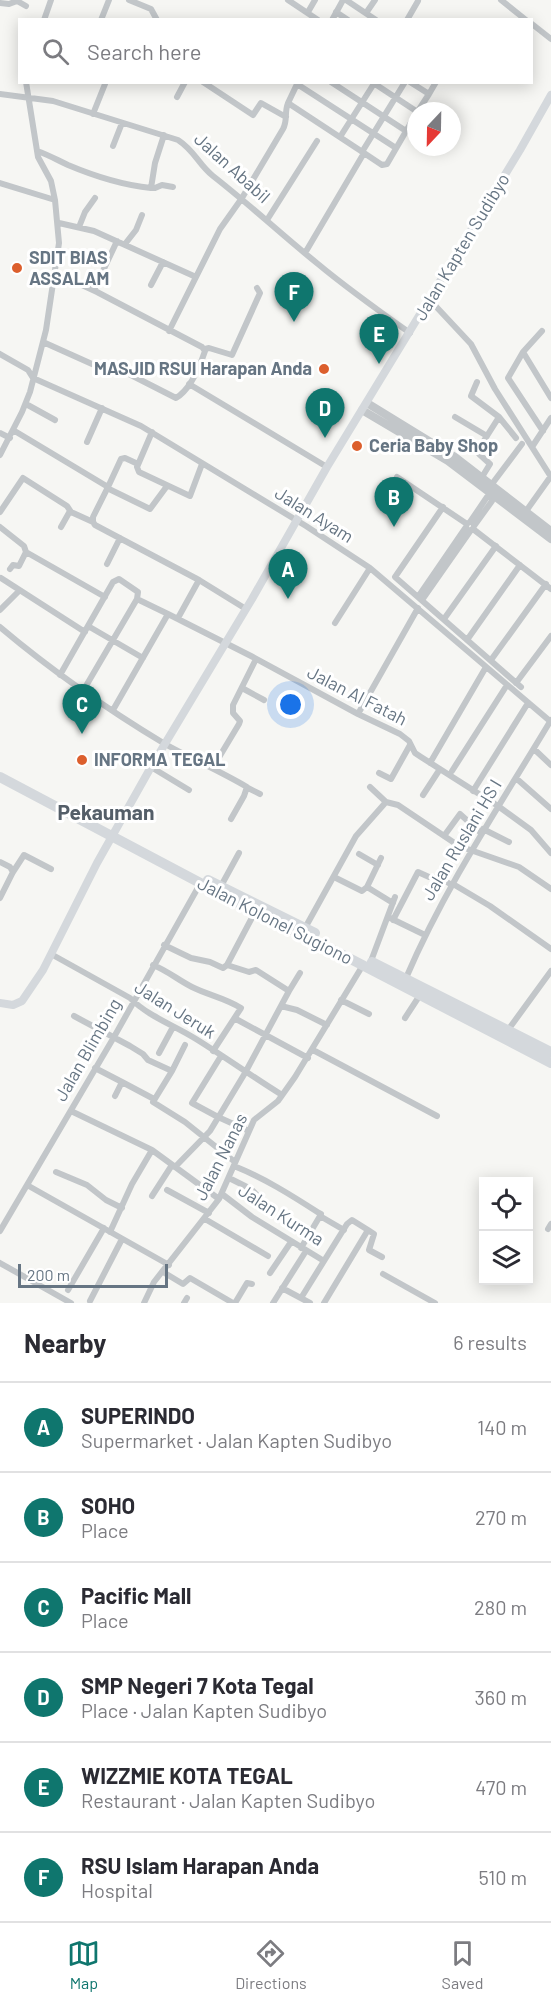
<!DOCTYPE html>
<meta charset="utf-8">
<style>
body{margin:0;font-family:Barlow,sans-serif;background:#f7f7f7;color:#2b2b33}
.controls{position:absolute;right:18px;bottom:18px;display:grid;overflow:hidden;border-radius:0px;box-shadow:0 3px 15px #0003}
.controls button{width:54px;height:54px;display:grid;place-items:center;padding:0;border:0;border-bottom:2px solid #e1e1e2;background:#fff;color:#2b2b33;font:30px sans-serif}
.compass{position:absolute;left:407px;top:102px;width:54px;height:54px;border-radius:50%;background:#fff;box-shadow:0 3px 15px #0003;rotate:202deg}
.scale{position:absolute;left:18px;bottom:15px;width:150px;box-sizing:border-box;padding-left:6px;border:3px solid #667583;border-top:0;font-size:16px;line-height:21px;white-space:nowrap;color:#667583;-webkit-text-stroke:4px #fff;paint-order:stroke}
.you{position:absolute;left:291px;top:705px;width:21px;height:21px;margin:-15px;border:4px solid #fff;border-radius:50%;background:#1a73e8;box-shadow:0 0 0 9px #1a73e833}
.badge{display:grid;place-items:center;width:39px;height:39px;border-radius:50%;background:#0f766e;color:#fff;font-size:20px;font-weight:700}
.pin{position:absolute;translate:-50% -50px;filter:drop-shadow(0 2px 3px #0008)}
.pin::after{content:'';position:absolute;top:32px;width:21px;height:18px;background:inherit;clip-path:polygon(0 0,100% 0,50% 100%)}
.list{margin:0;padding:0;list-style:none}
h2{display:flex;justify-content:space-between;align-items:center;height:78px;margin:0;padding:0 24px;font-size:26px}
h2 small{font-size:20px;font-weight:400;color:#7c7c81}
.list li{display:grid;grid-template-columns:39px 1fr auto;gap:18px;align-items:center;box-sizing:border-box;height:90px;padding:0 24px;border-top:2px solid #e1e1e2}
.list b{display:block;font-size:22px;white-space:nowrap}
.list p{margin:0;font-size:20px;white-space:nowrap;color:#7c7c81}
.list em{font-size:20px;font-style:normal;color:#7c7c81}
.icon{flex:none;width:33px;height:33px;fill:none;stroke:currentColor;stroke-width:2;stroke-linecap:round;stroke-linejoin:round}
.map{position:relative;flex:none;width:551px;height:1303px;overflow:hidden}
.search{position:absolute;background:#fff;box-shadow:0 3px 15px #0003;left:18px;right:18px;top:18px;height:66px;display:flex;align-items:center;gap:15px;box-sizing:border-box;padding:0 21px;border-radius:0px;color:#7c7c81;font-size:22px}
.sheet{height:618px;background:#fff}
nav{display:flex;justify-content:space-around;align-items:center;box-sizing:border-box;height:84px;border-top:2px solid #e1e1e2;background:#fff;font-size:16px;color:#7c7c81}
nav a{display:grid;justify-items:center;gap:3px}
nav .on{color:#0f766e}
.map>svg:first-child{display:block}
</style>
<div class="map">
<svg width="551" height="1303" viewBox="0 0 551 1303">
<rect width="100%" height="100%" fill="#f6f6f3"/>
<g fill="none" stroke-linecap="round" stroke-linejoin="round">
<path stroke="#c2c6c9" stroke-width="6" d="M129 0 151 9 157 20
M288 0 318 20
M346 0 376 20
M501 0 526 20
M0 3 9 4 17 1 26 6
M308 12 315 0
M336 12 348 20
M366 13 375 0
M44 20 51 0
M101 20 109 0
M332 20 343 0
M407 20 418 1
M532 24 551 39
M203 82 253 115 261 103 286 117
M298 82 288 103 364 153 305 253
M331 82 406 131
M372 82 416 111
M410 82 429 94 418 111
M297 84 396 148
M0 94 53 101 178 140C195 151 198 164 213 176 249 204 282 235 318 264 348 289 379 311 410 333
M429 94 436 82
M177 97 185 82
M93 114 105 84
M340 137 375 82
M113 146 122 123
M37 151C49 155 57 160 68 165 94 176 122 185 151 188L155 163 164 135
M362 152 405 82
M364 153 382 165 387 164 416 114
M0 183 55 200
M151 188H155L162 185 173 187
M267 220 317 141
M59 223 94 231 196 277
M79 227 85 212 95 198
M125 244 136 230 142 215
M151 285 163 262
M94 290 117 241
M429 299 471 344 495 389 551 477
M169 331 220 229 242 198 283 129C288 120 284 113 288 103
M542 331 523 352 551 398
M43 342 92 364 123 371 176 398C191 389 200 366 205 351L202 347 97 292 56 273
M205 349 209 348 232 355 260 293 257 288
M523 352 508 378 543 431
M0 354 28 370 33 378 141 426 306 526 370 568 551 722
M477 382 471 396 499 417 478 450 479 454 490 464 482 477
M189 384 327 467
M26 404 55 420
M455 417 487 436
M499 417 516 438
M13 430 108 487 93 517V522L95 525 199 580 246 609
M152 432 137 467 139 472 190 496 202 464
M0 433 10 438
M87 442 102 408
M532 447 551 418
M0 455 22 412 30 392 46 330 59 243 55 200 51 181 38 157 26 82
M397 477 467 524
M492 484 522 444
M108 487 121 459 125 458 138 464
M107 488 150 509 167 486
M443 507 395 577 521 687
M0 512 23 478 67 506 71 512 93 522
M524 514 551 476
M470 522 487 497H491
M474 526 492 501 491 497 493 494
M0 527 24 546 26 552 105 597
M61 527 70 511
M473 529 551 589
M107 564 120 538
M10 569 13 565 19 566 26 552
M1 578 85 632
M418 597 466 527
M422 600 471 530
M0 610 19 591
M168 614 251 656 358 714 400 734 409 741 415 753 421 757 498 806 531 830 551 853
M178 618 199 580
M444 619 496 546
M335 623 370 568
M88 626 143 658
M0 627C52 671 107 709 165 744 192 759 220 771 247 787L244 796 231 819
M467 640 520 565
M491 660 546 584
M60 675 113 582 119 579 138 592 137 599 168 614 113 710
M516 683 551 636
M242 688 264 700
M83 691 137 599
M358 714 418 608
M534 749 551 765
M430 763 486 667
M215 764 239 724 240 721 233 713V705L256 659
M151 767 189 790
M452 771 507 685
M379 773 391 779 410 745
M517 779 551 809
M370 787 386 802
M248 788 260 794
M473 791 528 703
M423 795 440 769
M483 829 509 842
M444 836 460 814 481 833
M359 854 378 865
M381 858 367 887 393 903
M0 862 10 867 13 872 0 898
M13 872 24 855 51 869
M334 877 362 891 367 887
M453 884 490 906 551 949
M221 886 239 853
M390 918 425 935
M393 920 418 872 429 877H438L452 885
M305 928 356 836 386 802 398 805 459 846 519 867 551 889
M164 945 191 958 210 962 223 968 227 965 249 972 256 970 289 991 245 1073 210 1131 175 1167
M51 954 130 998C149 1017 174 1025 196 1039 225 1057 253 1077 282 1095
M371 961 395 897
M153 965C168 971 178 980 192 987 208 995 225 998 241 1008L213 1051
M227 965 255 912
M406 978C445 887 500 805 551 720
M289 991 300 973
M341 1000 369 1014
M281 1006 297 1010 327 1025
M74 1016 130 1046 143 1054 148 1060 172 1071
M405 1018 420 995
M236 1019 308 1058
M508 1030 551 971
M185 1045 172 1071 153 1102 185 1122 235 1162
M313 1050 437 1116
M159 1053 173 1027
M221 1056 192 1103 218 1117 249 1131
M95 1068 122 1082 115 1096
M122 1082 154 1099
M71 1111 152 1150 219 1199
M234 1166C264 1178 291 1195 319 1213L321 1214 320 1216
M56 1172 87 1185 106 1200 122 1208
M229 1178 251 1189 257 1195
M27 1185 169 1265
M167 1190 209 1213
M222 1194 252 1217 324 1261
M152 1196 172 1165
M205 1219 268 1256
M548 1229 551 1224
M368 1230 374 1234 369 1250 382 1257
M0 1231 114 1037 200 884
M110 1232 132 1184 152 1150
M301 1248 320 1216 344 1230
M0 1263 71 1303
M163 1272 183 1284 190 1278 233 1303
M270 1273 291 1242
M383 1274 435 1303
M282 1288 310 1303
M68 1290 104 1228
M301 1298 347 1224 352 1220 368 1230 324 1303
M90 1301 122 1239
M144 1303 154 1282 219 1199 254 1120 278 1101 295 1077 363 965
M184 1303 187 1298
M235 1303 247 1283 252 1284
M273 1303 306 1251"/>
<path stroke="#c2c6c9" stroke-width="8" d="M367 403 455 457 551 531
M362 410 448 461 551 539"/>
<path stroke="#d4d8dc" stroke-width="8" d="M0 1003 13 1005 22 1001 43 970 97 863 151 767 252 599 327 467 520 150 551 95"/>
<path stroke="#d4d8dc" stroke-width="10" d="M0 777 255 912 343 955 551 1063
M208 880 315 933
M372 962 551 1052"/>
</g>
<g fill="#dc5f2d" stroke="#fff" stroke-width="2">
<circle cx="17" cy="268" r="6"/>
<circle cx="324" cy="369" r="6"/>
<circle cx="357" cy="446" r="6"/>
<circle cx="82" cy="760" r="6"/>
</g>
<g text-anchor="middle" stroke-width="6" stroke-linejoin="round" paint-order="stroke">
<g font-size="18" fill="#667583" stroke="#fff">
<text transform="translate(232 168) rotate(42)" y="6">Jalan Ababil</text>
<text transform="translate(462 247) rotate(-59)" y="6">Jalan Kapten Sudibyo</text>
<text transform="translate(314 515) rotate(32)" y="6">Jalan Ayam</text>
<text transform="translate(357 696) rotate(27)" y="6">Jalan Al Fatah</text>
<text transform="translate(462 840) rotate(-59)" y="6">Jalan Ruslani HS I</text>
<text transform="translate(275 921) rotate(27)" y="6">Jalan Kolonel Sugiono</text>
<text transform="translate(175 1010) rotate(32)" y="6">Jalan Jeruk</text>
<text transform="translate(88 1050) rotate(-60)" y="6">Jalan Blimbing</text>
<text transform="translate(221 1157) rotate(-63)" y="6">Jalan Nanas</text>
<text transform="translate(281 1215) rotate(33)" y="6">Jalan Kurma</text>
</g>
<g font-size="18" font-weight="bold" fill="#667583" stroke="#fff" text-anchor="start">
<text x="29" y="264">SDIT BIAS<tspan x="29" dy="21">ASSALAM</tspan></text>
<text x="312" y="375" text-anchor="end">MASJID RSUI Harapan Anda</text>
<text x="369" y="452">Ceria Baby Shop</text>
<text x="94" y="766">INFORMA TEGAL</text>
</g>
<g font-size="21" font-weight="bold" fill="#545e68" stroke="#fff">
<text x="106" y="820">Pekauman</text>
</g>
</g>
</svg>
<div class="controls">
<button><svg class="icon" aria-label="locate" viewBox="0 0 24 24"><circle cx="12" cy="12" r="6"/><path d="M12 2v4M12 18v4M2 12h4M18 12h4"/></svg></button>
<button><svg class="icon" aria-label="layers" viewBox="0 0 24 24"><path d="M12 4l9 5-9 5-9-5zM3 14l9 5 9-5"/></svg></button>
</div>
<svg class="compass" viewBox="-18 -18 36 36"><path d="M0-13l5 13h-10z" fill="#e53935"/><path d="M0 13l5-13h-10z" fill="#7c7c81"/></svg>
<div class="scale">200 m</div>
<div class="you"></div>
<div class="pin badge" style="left:288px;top:599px">A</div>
<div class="pin badge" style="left:394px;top:527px">B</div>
<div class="pin badge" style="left:82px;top:734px">C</div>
<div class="pin badge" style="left:325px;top:438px">D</div>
<div class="pin badge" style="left:379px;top:364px">E</div>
<div class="pin badge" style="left:294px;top:322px">F</div>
<div class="search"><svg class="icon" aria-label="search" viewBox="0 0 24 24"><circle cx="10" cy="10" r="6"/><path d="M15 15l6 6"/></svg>Search here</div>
</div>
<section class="sheet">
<h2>Nearby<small>6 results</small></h2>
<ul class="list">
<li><span class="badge">A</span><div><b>SUPERINDO</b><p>Supermarket · Jalan Kapten Sudibyo</p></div><em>140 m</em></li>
<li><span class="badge">B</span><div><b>SOHO</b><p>Place</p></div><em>270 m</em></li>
<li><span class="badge">C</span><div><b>Pacific Mall</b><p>Place</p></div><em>280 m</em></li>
<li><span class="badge">D</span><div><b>SMP Negeri 7 Kota Tegal</b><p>Place · Jalan Kapten Sudibyo</p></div><em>360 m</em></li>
<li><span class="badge">E</span><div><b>WIZZMIE KOTA TEGAL</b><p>Restaurant · Jalan Kapten Sudibyo</p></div><em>470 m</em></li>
<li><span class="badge">F</span><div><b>RSU Islam Harapan Anda</b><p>Hospital</p></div><em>510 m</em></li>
</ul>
</section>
<nav>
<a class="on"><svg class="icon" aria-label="map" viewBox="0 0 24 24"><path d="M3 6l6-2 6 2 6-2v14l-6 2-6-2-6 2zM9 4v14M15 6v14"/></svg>Map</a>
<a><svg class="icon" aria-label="directions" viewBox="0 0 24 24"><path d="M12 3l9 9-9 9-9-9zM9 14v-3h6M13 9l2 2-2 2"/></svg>Directions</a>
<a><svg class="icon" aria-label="saved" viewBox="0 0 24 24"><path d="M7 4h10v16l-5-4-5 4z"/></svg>Saved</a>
</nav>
